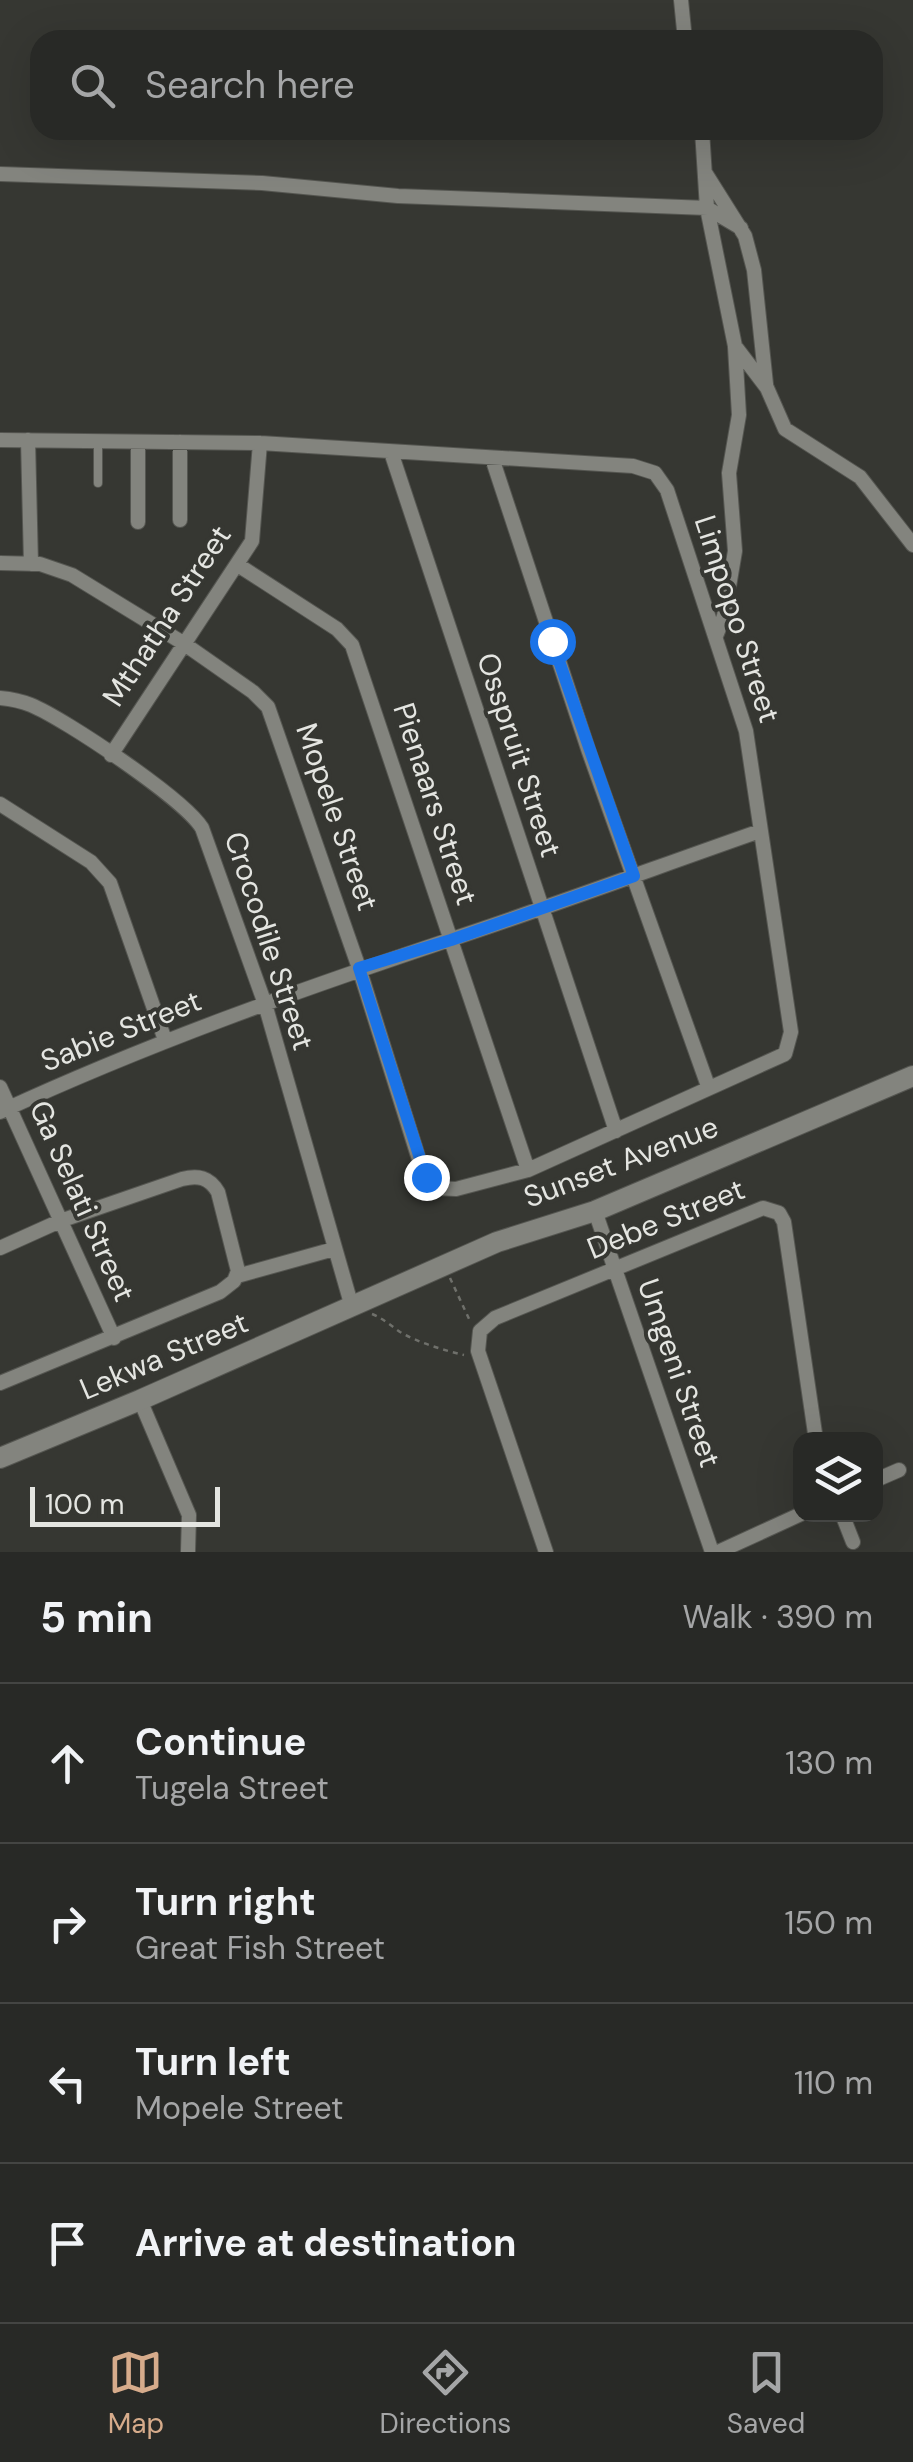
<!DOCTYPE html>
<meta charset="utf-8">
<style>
body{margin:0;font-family:"DM Sans",sans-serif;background:#30312e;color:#f1f3f6}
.controls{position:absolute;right:30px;bottom:30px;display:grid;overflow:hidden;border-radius:20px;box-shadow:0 10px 40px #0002}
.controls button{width:90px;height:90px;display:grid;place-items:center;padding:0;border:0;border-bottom:2px solid #444543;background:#282926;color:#f1f3f6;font:50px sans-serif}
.scale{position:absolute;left:30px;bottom:25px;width:190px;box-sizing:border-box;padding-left:10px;border:5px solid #e4e5e1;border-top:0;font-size:28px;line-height:35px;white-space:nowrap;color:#e4e5e1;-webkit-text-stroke:8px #363732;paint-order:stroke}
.stop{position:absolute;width:30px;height:30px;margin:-22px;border:8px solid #1a73e8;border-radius:50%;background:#fff}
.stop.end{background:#1a73e8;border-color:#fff;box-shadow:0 2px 10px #0008}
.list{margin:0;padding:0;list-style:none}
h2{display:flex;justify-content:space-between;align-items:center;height:130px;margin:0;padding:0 40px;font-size:42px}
h2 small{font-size:32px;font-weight:400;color:#a5a6a7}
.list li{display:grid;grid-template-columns:65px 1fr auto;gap:30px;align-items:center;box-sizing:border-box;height:160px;padding:0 40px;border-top:2px solid #444543}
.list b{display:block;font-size:38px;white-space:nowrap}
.list p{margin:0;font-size:32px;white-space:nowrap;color:#a5a6a7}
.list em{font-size:32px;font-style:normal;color:#a5a6a7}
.icon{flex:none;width:55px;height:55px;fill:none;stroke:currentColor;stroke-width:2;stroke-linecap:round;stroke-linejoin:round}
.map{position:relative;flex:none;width:913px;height:1552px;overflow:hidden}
.search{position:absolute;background:#282926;box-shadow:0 10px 40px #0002;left:30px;right:30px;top:30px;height:110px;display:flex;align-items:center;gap:25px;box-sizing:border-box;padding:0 35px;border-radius:30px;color:#a5a6a7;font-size:38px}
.sheet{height:770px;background:#282926}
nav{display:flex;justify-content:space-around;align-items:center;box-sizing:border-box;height:140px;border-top:2px solid #444543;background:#282926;font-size:28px;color:#a5a6a7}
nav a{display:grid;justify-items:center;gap:5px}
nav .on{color:#d6ab8b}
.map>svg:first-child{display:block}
</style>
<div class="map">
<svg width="913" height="1552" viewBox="0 0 913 1552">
<rect width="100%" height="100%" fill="#363732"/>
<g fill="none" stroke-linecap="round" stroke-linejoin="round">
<defs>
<path id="lane" d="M98 483V441"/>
<path id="street" d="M681 0 685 40
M702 130 707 208 735 346 767 388 785 429 860 477 913 545
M0 174 262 183 398 196 707 208 741 228
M706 174 745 236 754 270 766 384
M0 440 260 443 633 466 655 473 667 490 746 731 791 1032 785 1054 528 1170 456 1189 435 1188 422 1169 359 968 268 707 253 692 183 643 72 575 40 564 0 563
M28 440 31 564
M391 452 616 1131
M492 458 589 752 708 1086
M180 520V442
M138 522V442
M238 565 337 629 352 645 528 1170
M716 636 724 616 735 551 729 473 739 415 735 347
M0 698C11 699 21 701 31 705 65 719 184 799 202 828L265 1004 352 1307
M111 755 252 541 260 443
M0 804 91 862 110 883 165 1040
M0 1087 114 1338
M0 1112C147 1044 299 990 452 939 555 905 657 867 760 831
M595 1211 712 1552
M0 1248 60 1221 182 1179C198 1175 209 1177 218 1192L238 1271 234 1281 220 1292 0 1383
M237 1276 334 1249
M140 1400 189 1515 188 1552
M876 1480 899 1470
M842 1514 853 1542
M546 1552 478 1351 480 1331 495 1318 763 1208 779 1213 784 1222 816 1440
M718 1552 801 1514"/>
<path id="secondary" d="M0 1458 140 1400 497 1242 595 1211 913 1076"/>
</defs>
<use href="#lane" stroke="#555651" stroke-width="10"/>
<use href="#street" stroke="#555651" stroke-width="16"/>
<use href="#secondary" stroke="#555651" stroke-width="22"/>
<path stroke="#6f706b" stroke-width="2.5" stroke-dasharray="5 5" stroke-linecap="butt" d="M450 1278 470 1321
M372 1314C384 1319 390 1325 400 1332 419 1343 443 1350 464 1355"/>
<use href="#lane" stroke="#83847e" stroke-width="8"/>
<use href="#street" stroke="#83847e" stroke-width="14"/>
<use href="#secondary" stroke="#83847e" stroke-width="20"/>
</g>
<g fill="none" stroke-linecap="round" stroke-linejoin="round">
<path stroke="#1a73e8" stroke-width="12" d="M426 1177 359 968 451 940 634 876 552 641"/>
</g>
<g text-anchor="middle" stroke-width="8" stroke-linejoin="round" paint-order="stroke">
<g font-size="30" fill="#e4e5e1" stroke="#363732">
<text transform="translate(167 616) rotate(-57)" y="10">Mthatha Street</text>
<text transform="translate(737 619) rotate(72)" y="10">Limpopo Street</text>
<text transform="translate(519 755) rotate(72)" y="10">Osspruit Street</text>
<text transform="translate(435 804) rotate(72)" y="10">Pienaars Street</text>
<text transform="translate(337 817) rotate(71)" y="10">Mopele Street</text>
<text transform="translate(269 941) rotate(72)" y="10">Crocodile Street</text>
<text transform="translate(121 1031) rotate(-22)" y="10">Sabie Street</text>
<text transform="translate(621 1162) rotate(-21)" y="10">Sunset Avenue</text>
<text transform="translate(82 1201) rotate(66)" y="10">Ga Selati Street</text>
<text transform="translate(666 1219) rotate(-22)" y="10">Debe Street</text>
<text transform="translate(164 1356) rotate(-23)" y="10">Lekwa Street</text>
<text transform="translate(679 1373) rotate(71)" y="10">Umgeni Street</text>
</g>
</g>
</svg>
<div class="controls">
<button><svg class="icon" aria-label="layers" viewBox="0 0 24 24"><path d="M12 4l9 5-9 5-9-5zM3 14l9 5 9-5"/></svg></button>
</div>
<div class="scale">100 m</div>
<div class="stop" style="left:552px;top:641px"></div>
<div class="stop end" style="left:426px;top:1177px"></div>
<div class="search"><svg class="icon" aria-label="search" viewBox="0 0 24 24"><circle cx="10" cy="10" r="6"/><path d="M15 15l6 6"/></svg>Search here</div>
</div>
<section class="sheet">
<h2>5 min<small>Walk · 390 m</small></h2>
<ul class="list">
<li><svg class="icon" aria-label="ahead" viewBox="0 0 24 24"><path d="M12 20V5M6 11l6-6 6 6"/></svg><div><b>Continue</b><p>Tugela Street</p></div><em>130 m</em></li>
<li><svg class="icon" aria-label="right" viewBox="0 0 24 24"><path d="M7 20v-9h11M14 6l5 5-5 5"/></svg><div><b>Turn right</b><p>Great Fish Street</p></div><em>150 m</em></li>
<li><svg class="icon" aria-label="left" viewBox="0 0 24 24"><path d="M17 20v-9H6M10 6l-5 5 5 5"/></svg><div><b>Turn left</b><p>Mopele Street</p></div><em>110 m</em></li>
<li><svg class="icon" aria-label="arrive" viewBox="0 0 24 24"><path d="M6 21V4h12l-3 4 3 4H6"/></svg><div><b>Arrive at destination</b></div></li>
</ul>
</section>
<nav>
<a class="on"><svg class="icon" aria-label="map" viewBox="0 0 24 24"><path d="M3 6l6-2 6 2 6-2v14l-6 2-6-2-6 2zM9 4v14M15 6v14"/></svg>Map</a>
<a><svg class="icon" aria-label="directions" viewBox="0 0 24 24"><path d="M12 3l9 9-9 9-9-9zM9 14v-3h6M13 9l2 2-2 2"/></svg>Directions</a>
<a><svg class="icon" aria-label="saved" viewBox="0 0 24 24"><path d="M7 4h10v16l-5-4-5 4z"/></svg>Saved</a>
</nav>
